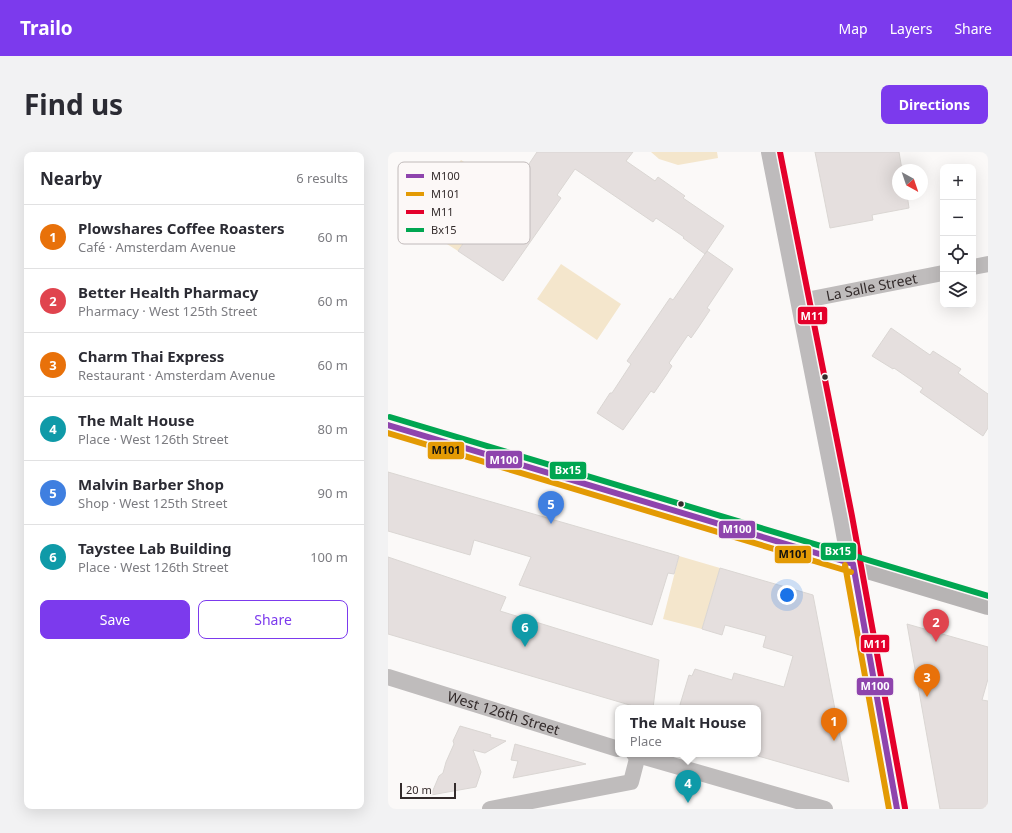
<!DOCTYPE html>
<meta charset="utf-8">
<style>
body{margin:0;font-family:"Noto Sans",sans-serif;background:#f2f2f3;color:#2b2b33}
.controls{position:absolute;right:12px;top:12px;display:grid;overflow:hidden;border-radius:8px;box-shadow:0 4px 16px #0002}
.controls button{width:36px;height:36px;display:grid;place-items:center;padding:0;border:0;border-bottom:1px solid #e1e1e2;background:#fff;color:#2b2b33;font:20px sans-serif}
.compass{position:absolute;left:504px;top:12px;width:36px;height:36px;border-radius:50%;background:#fff;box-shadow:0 4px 16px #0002;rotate:140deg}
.scale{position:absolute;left:12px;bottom:10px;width:56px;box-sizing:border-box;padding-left:4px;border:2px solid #332b2b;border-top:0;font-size:11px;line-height:14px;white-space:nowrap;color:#332b2b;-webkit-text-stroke:3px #fcf8f7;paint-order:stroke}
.you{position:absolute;left:399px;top:443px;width:14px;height:14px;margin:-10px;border:3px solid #fff;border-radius:50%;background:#1a73e8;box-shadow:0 0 0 6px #1a73e833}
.badge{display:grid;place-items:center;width:26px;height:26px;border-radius:50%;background:#7c3aed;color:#fff;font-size:13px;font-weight:700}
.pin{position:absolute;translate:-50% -33px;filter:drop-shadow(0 1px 2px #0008)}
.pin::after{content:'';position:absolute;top:21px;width:14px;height:12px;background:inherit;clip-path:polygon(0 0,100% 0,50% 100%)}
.popup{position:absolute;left:227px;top:553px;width:146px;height:52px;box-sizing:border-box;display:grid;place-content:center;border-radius:8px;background:#fff;filter:drop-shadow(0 1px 3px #0005);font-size:13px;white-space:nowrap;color:#7c7c81}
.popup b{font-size:15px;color:#2b2b33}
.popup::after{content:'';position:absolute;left:50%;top:100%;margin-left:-8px;border:8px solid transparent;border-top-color:#fff}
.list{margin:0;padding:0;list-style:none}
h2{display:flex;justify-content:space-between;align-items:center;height:52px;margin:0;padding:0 16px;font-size:17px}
h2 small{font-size:13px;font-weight:400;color:#7c7c81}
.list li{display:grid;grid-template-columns:26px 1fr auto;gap:12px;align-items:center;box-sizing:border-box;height:64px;padding:0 16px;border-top:1px solid #e1e1e2}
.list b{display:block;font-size:15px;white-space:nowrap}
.list p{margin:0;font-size:13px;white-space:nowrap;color:#7c7c81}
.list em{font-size:13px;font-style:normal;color:#7c7c81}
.actions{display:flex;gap:8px;padding:12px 16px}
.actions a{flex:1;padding:9px 0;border:1px solid #7c3aed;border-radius:8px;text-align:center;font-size:14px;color:#7c3aed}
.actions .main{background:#7c3aed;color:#fff}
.icon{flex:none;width:22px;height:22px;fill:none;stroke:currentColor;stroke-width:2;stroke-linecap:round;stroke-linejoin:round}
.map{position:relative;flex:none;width:600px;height:657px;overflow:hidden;border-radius:8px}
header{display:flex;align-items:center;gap:24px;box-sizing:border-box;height:56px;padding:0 20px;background:#7c3aed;color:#fff}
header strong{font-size:19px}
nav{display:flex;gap:22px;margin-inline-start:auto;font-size:14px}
.intro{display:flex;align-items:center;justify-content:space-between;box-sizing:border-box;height:96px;padding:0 24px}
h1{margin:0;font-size:28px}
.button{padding:10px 18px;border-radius:8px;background:#7c3aed;color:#fff;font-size:14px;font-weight:700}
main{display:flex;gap:24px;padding:0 24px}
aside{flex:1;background:#fff;border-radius:8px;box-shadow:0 4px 16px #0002}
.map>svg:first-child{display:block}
</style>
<header>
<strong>Trailo</strong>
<nav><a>Map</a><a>Layers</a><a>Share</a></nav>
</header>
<div class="intro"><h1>Find us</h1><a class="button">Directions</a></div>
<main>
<aside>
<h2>Nearby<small>6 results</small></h2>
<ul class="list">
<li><span class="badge" style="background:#e8710a">1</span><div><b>Plowshares Coffee Roasters</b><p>Café · Amsterdam Avenue</p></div><em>60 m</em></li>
<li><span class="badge" style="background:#e0444e">2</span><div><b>Better Health Pharmacy</b><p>Pharmacy · West 125th Street</p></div><em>60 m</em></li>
<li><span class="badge" style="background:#e8710a">3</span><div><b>Charm Thai Express</b><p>Restaurant · Amsterdam Avenue</p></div><em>60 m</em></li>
<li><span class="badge" style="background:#0f9aa8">4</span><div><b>The Malt House</b><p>Place · West 126th Street</p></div><em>80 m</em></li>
<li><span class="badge" style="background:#3f7fe0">5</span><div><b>Malvin Barber Shop</b><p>Shop · West 125th Street</p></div><em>90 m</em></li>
<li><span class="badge" style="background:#0f9aa8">6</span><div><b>Taystee Lab Building</b><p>Place · West 126th Street</p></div><em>100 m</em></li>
</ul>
<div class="actions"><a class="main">Save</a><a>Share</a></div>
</aside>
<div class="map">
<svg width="600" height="657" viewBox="0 0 600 657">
<rect width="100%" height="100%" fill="#fbf9f8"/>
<path fill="#f4e6cc" d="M263 0H329L330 6 290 13 271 7Z
M73 8 114 35 107 45 115 51 92 85 84 79 70 99 51 87 40 56Z
M173 112 233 152 209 188 149 147Z
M291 404 332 416 314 477 275 467Z"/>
<path fill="#e5dfde" stroke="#dad6d3" d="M149 0H245L238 9 267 29 270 25 297 44 295 46 336 74 317 102 295 86 296 85 268 66 265 70 187 17 169 43 173 46 115 129 70 99 84 79 92 85 115 51 107 45 114 35 129 13 137 18Z
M427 0H511L514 18H510V42H519L521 56 484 63 485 68 442 76Z
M319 99 345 117 319 156 322 158 310 176 303 186 300 183 281 211 284 214 279 222 266 241 263 239 235 278 209 261 222 241H224L243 212 239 209 282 146 285 148Z
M503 176 542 203 545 199 573 217 570 221 600 242V276L595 284 532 240 535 236 506 216 505 217 484 204Z
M0 320 291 404 286 422 280 421 264 473 131 433 143 405 86 388 82 403 0 379Z
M0 405 118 445 112 459 271 508 265 556H252L0 482Z
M332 416 425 443 461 630 370 604V556H291L301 523 304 524 307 517 344 528 346 521 396 535 405 504 375 495 378 484 337 473 334 483 314 477Z
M519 472 600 495V527L594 548 600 549V657H552Z
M72 574 103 583 102 585 118 589 97 601 85 598 93 620 88 635 43 643 51 624 55 621 58 610 66 592 65 589Z
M127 592 198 612 125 626 130 609 123 608Z"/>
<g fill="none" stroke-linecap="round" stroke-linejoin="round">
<g stroke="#bfbcbc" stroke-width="16">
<path d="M585 115 600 112"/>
<path id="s1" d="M413 149 555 121"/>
<path id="s2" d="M0 525 230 597"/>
<path d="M246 602 437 657"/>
<path d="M102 657 243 630 250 603"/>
</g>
<path stroke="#bebbbc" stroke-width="22" d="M384 0 456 366 509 657"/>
<path stroke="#b7b4b4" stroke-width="22" d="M0 273 600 452"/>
<defs>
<path id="bus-1" d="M0 273 465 412
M465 412 509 657"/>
<path id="bus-2" d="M0 281 463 420
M457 413 501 657"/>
<path id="bus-3" d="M392 0 464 364 517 656"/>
<path id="bus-4" d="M2 265 600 444"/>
</defs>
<use href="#bus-1" stroke="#fcf8f7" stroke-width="9"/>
<use href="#bus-2" stroke="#fcf8f7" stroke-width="9"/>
<use href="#bus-3" stroke="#fcf8f7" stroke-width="9"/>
<use href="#bus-4" stroke="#fcf8f7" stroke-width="9"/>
<use href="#bus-1" stroke="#8e44ad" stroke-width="6"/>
<use href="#bus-2" stroke="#e39a04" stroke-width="6"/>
<use href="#bus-3" stroke="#e4002b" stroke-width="6"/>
<use href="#bus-4" stroke="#00a651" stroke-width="6"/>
</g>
<g fill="#332b2b" stroke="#fcf8f7" stroke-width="1.5">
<circle cx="437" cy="225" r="3.5"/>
<circle cx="293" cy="352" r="3.5"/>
</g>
<g text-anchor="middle" stroke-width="3" stroke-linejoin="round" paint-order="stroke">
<g font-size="14" fill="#332b2b" stroke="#fcf8f7">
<text dy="5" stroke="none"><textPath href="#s1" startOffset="72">La Salle Street</textPath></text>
<text dy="5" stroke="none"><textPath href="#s2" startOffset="121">West 126th Street</textPath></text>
</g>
</g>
<rect x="10" y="10" width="132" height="82" rx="6" fill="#fcf8f7" stroke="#c0baba" stroke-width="1"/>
<rect x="18" y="22" width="18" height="4" fill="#8e44ad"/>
<rect x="18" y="40" width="18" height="4" fill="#e39a04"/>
<rect x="18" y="58" width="18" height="4" fill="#e4002b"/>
<rect x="18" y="76" width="18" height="4" fill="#00a651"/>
<g font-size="11" fill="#332b2b">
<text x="43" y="28">M100</text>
<text x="43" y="46">M101</text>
<text x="43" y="64">M11</text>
<text x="43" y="82">Bx15</text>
</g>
<g stroke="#fcf8f7" stroke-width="1.5">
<rect x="409" y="154" width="31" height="19" rx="4" fill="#e4002b"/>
<rect x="39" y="289" width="38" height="19" rx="4" fill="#e39a04"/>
<rect x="97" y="298" width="38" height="19" rx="4" fill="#8e44ad"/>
<rect x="161" y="309" width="38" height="19" rx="4" fill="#00a651"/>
<rect x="330" y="368" width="38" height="19" rx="4" fill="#8e44ad"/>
<rect x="432" y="390" width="37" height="19" rx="4" fill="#00a651"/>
<rect x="386" y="393" width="38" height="19" rx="4" fill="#e39a04"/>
<rect x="472" y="482" width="30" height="19" rx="4" fill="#e4002b"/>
<rect x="468" y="525" width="38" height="19" rx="4" fill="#8e44ad"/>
</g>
<g font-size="11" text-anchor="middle" font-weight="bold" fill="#fff">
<text x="424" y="168">M11</text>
<text x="116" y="312">M100</text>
<text x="180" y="322">Bx15</text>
<text x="349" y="381">M100</text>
<text x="450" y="403">Bx15</text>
<text x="487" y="496">M11</text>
<text x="487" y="538">M100</text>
</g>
<g font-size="11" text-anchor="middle" font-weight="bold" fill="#111">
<text x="58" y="302">M101</text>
<text x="405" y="406">M101</text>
</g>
</svg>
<div class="controls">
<button>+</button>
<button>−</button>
<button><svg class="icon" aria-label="locate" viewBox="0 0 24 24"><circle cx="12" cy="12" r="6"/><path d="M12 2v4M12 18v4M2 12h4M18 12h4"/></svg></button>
<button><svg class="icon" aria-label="layers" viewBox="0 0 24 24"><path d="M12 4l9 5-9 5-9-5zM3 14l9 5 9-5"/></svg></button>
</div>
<svg class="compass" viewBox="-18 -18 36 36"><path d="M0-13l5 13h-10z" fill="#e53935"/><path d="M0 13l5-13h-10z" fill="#7c7c81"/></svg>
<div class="scale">20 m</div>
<div class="you"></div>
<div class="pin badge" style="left:446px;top:589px;background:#e8710a">1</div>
<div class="pin badge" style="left:548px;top:490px;background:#e0444e">2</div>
<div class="pin badge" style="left:539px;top:545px;background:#e8710a">3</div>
<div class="pin badge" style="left:300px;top:651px;background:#0f9aa8">4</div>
<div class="popup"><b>The Malt House</b>Place</div>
<div class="pin badge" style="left:163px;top:372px;background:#3f7fe0">5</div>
<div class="pin badge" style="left:137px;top:495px;background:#0f9aa8">6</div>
</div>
</main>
